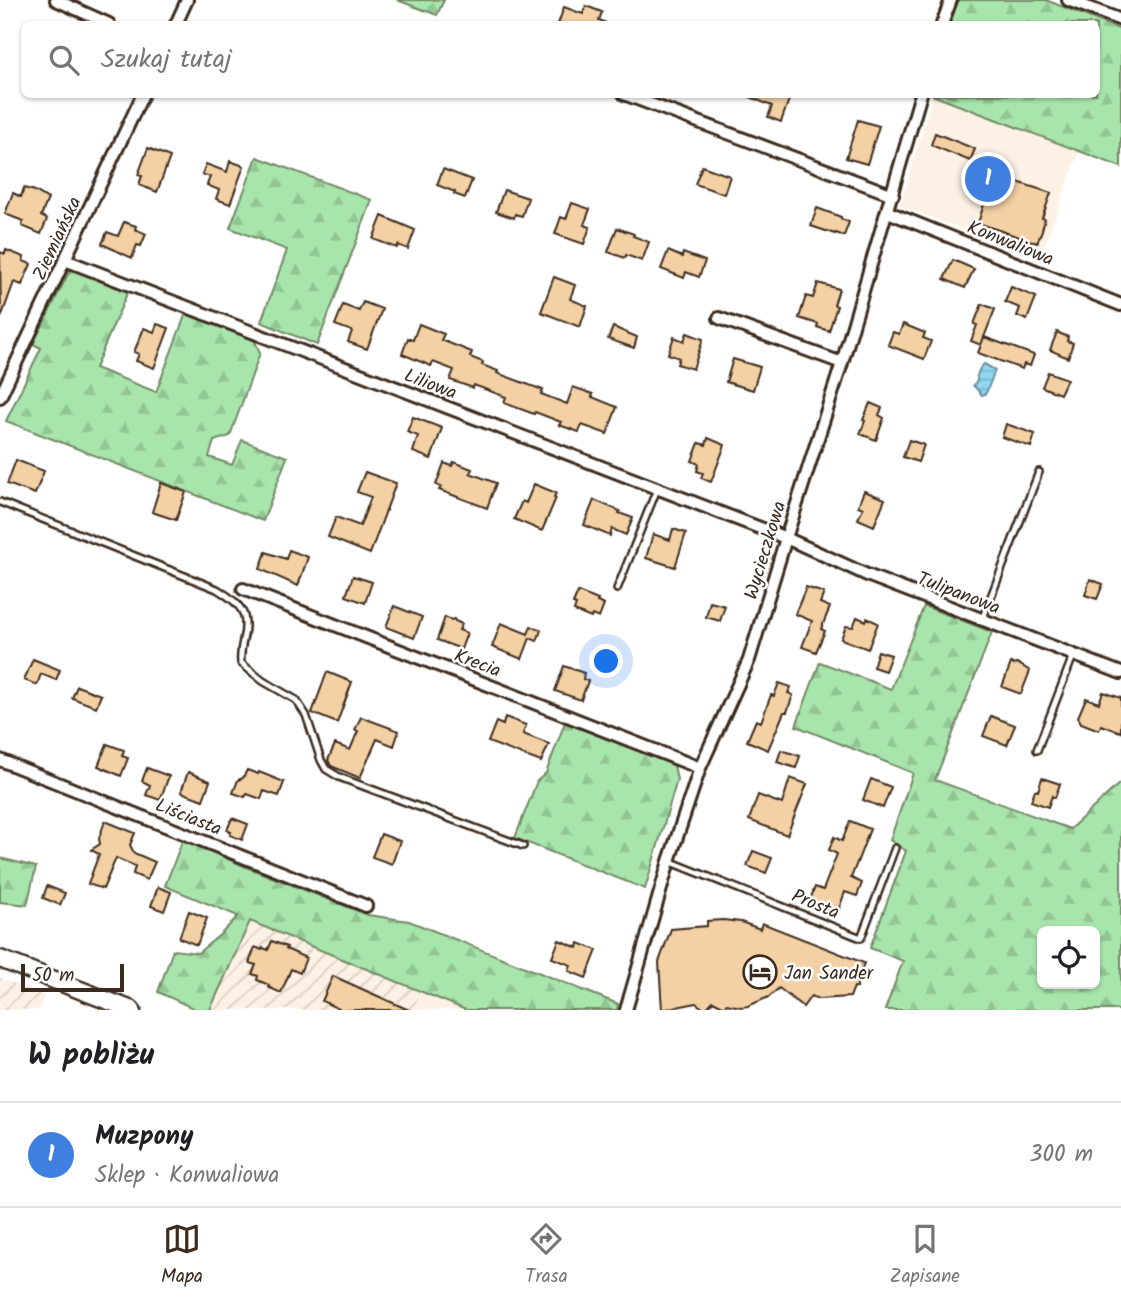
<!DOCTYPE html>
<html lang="pl">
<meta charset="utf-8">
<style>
body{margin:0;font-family:Kalam,sans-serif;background:#f2f2f2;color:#202124}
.controls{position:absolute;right:21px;bottom:21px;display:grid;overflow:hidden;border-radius:10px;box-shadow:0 2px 5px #0004}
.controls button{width:63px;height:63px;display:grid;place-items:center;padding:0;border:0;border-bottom:2px solid #e0e0e0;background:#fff;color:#202124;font:35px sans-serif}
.scale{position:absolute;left:21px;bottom:18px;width:103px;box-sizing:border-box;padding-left:7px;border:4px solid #3b2a1e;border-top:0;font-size:19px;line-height:24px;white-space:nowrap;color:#3b2a1e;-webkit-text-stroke:5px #fff;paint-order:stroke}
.you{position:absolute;left:607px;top:662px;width:24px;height:24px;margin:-18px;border:5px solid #fff;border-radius:50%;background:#1a73e8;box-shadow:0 0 0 10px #1a73e833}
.badge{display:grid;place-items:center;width:46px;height:46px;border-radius:50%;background:#3b2a1e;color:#fff;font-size:23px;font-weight:700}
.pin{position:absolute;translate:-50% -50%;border:4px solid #fff;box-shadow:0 2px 7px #0006}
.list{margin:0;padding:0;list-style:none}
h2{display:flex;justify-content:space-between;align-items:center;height:91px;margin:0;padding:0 28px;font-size:30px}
h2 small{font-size:23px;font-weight:400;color:#757577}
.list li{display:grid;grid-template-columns:46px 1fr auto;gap:21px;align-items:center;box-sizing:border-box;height:105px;padding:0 28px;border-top:2px solid #e0e0e0}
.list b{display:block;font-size:26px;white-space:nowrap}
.list p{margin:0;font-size:23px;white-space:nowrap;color:#757577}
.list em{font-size:23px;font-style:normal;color:#757577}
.icon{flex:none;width:38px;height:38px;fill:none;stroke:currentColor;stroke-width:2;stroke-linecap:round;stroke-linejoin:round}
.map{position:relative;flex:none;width:1121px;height:1010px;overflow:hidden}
.search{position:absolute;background:#fff;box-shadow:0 2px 5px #0004;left:21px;right:21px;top:21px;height:77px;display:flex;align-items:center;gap:18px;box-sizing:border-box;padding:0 24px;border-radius:10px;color:#757577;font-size:26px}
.sheet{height:196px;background:#fff}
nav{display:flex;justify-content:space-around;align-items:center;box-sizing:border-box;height:98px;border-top:2px solid #e0e0e0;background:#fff;font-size:19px;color:#757577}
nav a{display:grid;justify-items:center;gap:4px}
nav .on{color:#3b2a1e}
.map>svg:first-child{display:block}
</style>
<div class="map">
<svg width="1121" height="1010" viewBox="0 0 1121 1010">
<defs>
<pattern id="industrial-furrows" width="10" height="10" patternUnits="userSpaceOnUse" patternTransform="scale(1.75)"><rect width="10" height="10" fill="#fcf1e4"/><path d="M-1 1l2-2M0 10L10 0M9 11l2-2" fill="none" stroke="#d9cfc3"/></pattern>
<pattern id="forest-firs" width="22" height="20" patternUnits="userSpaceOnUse" patternTransform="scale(1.75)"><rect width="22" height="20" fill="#a8e5ac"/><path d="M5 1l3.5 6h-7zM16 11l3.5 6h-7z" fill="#92c594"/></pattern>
<pattern id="water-rules" width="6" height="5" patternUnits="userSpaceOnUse" patternTransform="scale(1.75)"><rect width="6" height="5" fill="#8fd6f1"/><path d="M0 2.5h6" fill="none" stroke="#7cb8ce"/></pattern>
</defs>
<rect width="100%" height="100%" fill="#fff"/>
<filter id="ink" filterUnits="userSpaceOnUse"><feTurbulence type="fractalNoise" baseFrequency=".0143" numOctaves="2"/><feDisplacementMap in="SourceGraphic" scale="14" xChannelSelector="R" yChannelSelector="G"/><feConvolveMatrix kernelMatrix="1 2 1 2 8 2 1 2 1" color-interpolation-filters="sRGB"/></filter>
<g filter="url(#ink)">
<path fill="#fcf1e4" d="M933 95 1079 152 1040 258 900 206Z
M421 992 466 1010H413Z"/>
<path fill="url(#industrial-furrows)" d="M239 916 421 992 413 1010H201Z
M0 978 44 995 39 1010H0Z"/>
<path fill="url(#forest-firs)" stroke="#728865" stroke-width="2" fill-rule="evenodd" d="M397 0H444L437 15Z
M958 0H1046L1121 30V167L932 95 1096 94V24H950Z
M257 157 372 200 317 345 261 322 287 250 230 228Z
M71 268 128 291 95 368 156 392 186 313 254 339 260 353 230 436 214 441 209 457 232 465 242 440 287 457 263 521 6 421 41 348 33 344Z
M924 606 992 632 935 780 1070 829 1121 782V1010H885L903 961 870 948 906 851 890 840 913 773 796 726 820 662 891 689ZM1042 931H1095V984H1042Z
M565 722 674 765 677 780 645 889 515 838 537 781 546 773Z
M183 839 246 867 368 915 409 921 618 1004 617 1010H466L250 921 210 1010H197L158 992 173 950 198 953 222 933 238 916 165 886Z
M0 858 36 867 27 905 0 902Z"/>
<path fill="url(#water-rules)" stroke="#6d919d" stroke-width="2" d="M984 364 995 370 987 391 985 394 982 395 973 385 977 381C976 375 979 368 984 364Z"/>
<path fill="#f4d1a4" stroke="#3b2a1e" stroke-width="2" d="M586 6 602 12 599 20 608 24H558L564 7 583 14Z
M743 94H791L781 122 768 117 772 106Z
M858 120 879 126 867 164 846 158Z
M935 133 975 149 970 161 931 145Z
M148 148 170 157 157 192 139 185 142 176 138 175Z
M230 161 244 166 230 204 216 199 219 190 207 185 210 177 202 174 206 164 227 172Z
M702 166 730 176 724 194 695 184Z
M443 169 472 180 465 198 454 194 455 192 437 185Z
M1005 178 1051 193 1042 218 1045 219 1042 230 1037 243 978 223 986 198 996 202Z
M24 188 35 191 48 199 41 216 47 219 41 234 22 226 23 221 5 214 13 193 21 197Z
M504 190 528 198 522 216 515 214 514 218 496 212Z
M572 203 590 209 584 225 590 227 584 244 555 234 561 217 566 219Z
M817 208 841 217V219L849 222 844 236 836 233 835 234 811 226Z
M382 216 415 230 408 249 398 245 397 248 373 239Z
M124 222 136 226 135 229 146 234 141 246 137 245 132 258 102 244 107 232 118 236Z
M617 228 634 234 633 236 649 242 642 261 626 255 625 258 608 252Z
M6 250 24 257 23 261 31 264 22 285 14 282 1 318 0 252 5 254Z
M668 251 682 257 683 253 705 261 699 277 686 272 684 278 661 269Z
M953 260 974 269 965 288 944 279Z
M554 277 575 285 570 299 587 306 580 327 541 312Z
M818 283 839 289 834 305 837 306 829 331 817 327 818 324 799 318 806 296 813 298Z
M1011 287 1036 297 1027 320 1017 316 1020 308 1005 302Z
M363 302 382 309 367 349 348 342 352 331 335 325 343 305 359 311Z
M982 304 995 309 981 345 971 341 977 325 974 324Z
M157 324 169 328 154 368 136 361 139 354 134 352 144 328 154 332Z
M419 324 444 334 441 340 472 352 470 357 483 362 482 365 498 371 497 373 543 390 541 394 567 404 573 387 593 394 592 397 617 407 607 434 582 425 579 432 559 425 561 422 535 412 534 414 504 403 506 397 474 385 473 388 450 380 454 370 433 362 431 366 402 354 408 338 413 340Z
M903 324 925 333 923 338 931 341 924 359 888 345 893 332 899 334Z
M613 327 637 337 634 348 608 339Z
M1057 332 1068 337 1067 341 1073 343 1068 358 1050 350Z
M687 333 703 339 693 369 677 364 679 358 668 354 674 337 684 341Z
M984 337 1034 355 1030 366 1024 364 1022 369 978 353Z
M733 359 760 367 753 390 726 382Z
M1048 372 1067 379 1060 394 1042 387Z
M870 403 882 408 879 415 884 418 876 440 860 434 865 421 863 420Z
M413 417 442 428 431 459 413 452 418 436 407 432Z
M1006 424 1035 434 1031 447 1002 437Z
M708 438 725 445 711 482 701 478 703 473 697 471 699 464 692 461 699 443 706 445Z
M909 440 924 445 918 462 903 457Z
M16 460 44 471 35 494 7 484Z
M454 462 472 469 470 473 496 483 487 508 439 490 441 487 436 485 444 463 452 466Z
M365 472 396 483 370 554 328 537 336 517 360 526 371 497 357 492Z
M161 483 186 492 176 520 152 512Z
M534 484 556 493 554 497 556 498 542 531 514 519 522 501 526 503Z
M864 491 885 499 874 526 858 519 863 508 858 506Z
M594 500 620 511 619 513 633 518 626 535 612 529 610 536 584 525Z
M673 529 686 533 675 567 646 558 653 534 670 540Z
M289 550 308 557 298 586 260 569 266 552 286 559Z
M353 576 372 582 365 603 346 596Z
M1090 579 1103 584 1097 599 1085 595Z
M806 587 824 593 820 603 830 607 821 629 825 631 816 652 802 647 812 621 795 614Z
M578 592 598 600 597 602 604 605 599 618 592 615 591 618 574 611 576 605 573 604Z
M710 602 725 606 720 621 706 617Z
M394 606 422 617 414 638 386 627Z
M445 617 451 620 454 619 455 621 462 624 459 630 467 633 461 649 437 640Z
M857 617 866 621 867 618 878 623 868 649 841 639 846 626 853 627Z
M501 623 528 634 531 626 541 630 537 641 530 638 522 659 492 647Z
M878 651 891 655 885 671 873 667Z
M33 659 60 670 56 680 41 674 37 685 24 680Z
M1011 663 1014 665 1017 663 1030 671 1021 694 1002 687Z
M564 666 584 673 583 679 588 681 581 700 555 691Z
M327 672 352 682 337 723 312 713Z
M779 683 791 687 788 693 793 695 787 712H784L768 750 747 741 756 720 761 722 771 695 774 696Z
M77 686 101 695 96 707 72 698Z
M1103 692 1121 698V732L1101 725 1099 730 1081 723 1078 717 1086 698 1099 703Z
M991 716 1015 725 1007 745 983 736Z
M361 717 399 731 394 746 377 739 360 778 331 766 328 760 335 744 350 750 358 731 355 730Z
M505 717 526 725 523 734 549 744 541 762 488 742 496 722 503 725Z
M107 744 124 750 122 756 128 758 121 776 98 766Z
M781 750 800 756 796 768 777 762Z
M147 768 169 776 160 800 146 795 150 785 142 781Z
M247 770 258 774 259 772 284 782 279 796 264 791 261 799 247 794 245 797 233 793 238 780 243 778Z
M188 772 210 781 203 800 181 792Z
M790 778 807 784 787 835 749 820 758 795 782 804Z
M1042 778 1060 784 1055 798 1052 796 1048 807 1031 801 1035 790 1038 791Z
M871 779 891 787 883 808 863 800Z
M232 818 248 824 242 840 230 835 231 832 227 830Z
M105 821 135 833 130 845 134 853 155 862 147 880 133 874 135 866 116 858 103 889 88 884 99 854 91 850 100 844 99 838Z
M850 821 870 829 851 878 862 883 857 896 845 892 838 911 810 900 815 887 823 890 837 854 829 850 834 837 842 841Z
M381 834 400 841 392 864 372 857Z
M753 851 772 858 766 873 747 866Z
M47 886 65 893 60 905 43 898Z
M158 887 171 892 164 911 151 906Z
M189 911 207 918 197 945 179 938Z
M723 920 741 922 760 929 762 923 864 963 857 981V988L854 987 850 997 818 999 811 996 803 1007 779 988 769 997 748 1006 741 1007 726 1004 725 1007 713 1001 705 1010 696 1003 662 1010 659 962 671 929 707 926V921Z
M559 940 578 948 579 943 597 950 586 978 569 971 571 965 552 958Z
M272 941 287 947 286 949 306 958 300 973 291 969 281 993 268 987 269 985 257 980 258 976 252 974 256 965 249 963 255 947 262 950 263 948 268 950Z
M333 976 409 1010H341L322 1001Z"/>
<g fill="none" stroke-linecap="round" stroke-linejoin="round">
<defs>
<path id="lane" d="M0 502 217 589C240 603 250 613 243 640 241 649 240 654 241 663L263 681 296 700 306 715 321 760 326 769 339 777 523 846
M617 589 657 489
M982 620 1039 472
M1037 750 1073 656
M669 861 861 938 895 848"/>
<path id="street" d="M56 0 109 24
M1068 0 1121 20
M176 24 187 0
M942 24 951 0
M624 94 893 195
M888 212 1121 305
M65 260 786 538 867 575 1121 673
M719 318 842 363
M0 397 143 94
M243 589 700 768
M0 760 366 906
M626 1010 669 861 700 768 749 660 786 538 842 363 921 94"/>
<path id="secondary" d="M0 959 132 1010"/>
</defs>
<use href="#lane" stroke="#3b2a1e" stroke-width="10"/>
<use href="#street" stroke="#3b2a1e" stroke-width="16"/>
<use href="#secondary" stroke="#3b2a1e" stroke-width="21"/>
<use href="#lane" stroke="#fff" stroke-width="5"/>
<use href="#street" stroke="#fff" stroke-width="10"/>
<use href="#secondary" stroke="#fff" stroke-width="16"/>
</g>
</g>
<defs>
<symbol id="hotel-ring" viewBox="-11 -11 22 22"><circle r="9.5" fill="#fff" stroke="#3b2a1e" stroke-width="1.5"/><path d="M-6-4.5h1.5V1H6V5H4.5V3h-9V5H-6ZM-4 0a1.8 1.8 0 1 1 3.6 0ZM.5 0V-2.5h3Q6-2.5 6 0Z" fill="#3b2a1e"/></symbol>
</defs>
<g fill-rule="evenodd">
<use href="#hotel-ring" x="741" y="953" width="38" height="38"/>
</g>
<g text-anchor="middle" stroke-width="5" stroke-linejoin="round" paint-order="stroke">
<g font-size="19" fill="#3b2a1e" stroke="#fff">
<text transform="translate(56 238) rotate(-65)" y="7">Ziemiańska</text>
<text transform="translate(1011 242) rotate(22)" y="7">Konwaliowa</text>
<text transform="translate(431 383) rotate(21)" y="7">Liliowa</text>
<text transform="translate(764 550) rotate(-73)" y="7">Wycieczkowa</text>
<text transform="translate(959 592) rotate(21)" y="7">Tulipanowa</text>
<text transform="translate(478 662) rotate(21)" y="7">Krecia</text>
<text transform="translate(189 816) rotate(22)" y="7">Liściasta</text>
<text transform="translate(816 903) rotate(22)" y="7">Prosta</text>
</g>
<g font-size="19" fill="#3b2a1e" stroke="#fff" text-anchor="start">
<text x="784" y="979">Jan Sander</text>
</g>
</g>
</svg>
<div class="controls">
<button><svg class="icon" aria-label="locate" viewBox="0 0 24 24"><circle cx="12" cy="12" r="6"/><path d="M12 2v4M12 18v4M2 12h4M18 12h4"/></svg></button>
</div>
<div class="scale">50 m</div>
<div class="you"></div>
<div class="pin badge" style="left:988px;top:179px;background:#3f7fe0">1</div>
<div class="search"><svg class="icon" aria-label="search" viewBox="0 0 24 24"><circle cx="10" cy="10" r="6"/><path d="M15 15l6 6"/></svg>Szukaj tutaj</div>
</div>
<section class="sheet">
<h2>W pobliżu<small></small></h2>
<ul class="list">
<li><span class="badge" style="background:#3f7fe0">1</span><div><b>Muzpony</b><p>Sklep · Konwaliowa</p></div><em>300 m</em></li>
</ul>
</section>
<nav>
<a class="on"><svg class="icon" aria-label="map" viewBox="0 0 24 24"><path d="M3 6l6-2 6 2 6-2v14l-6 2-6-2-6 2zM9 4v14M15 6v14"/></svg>Mapa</a>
<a><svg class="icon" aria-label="directions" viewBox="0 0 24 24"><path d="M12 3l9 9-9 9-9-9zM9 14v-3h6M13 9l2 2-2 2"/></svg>Trasa</a>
<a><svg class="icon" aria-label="saved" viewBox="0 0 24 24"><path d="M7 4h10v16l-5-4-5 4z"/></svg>Zapisane</a>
</nav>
